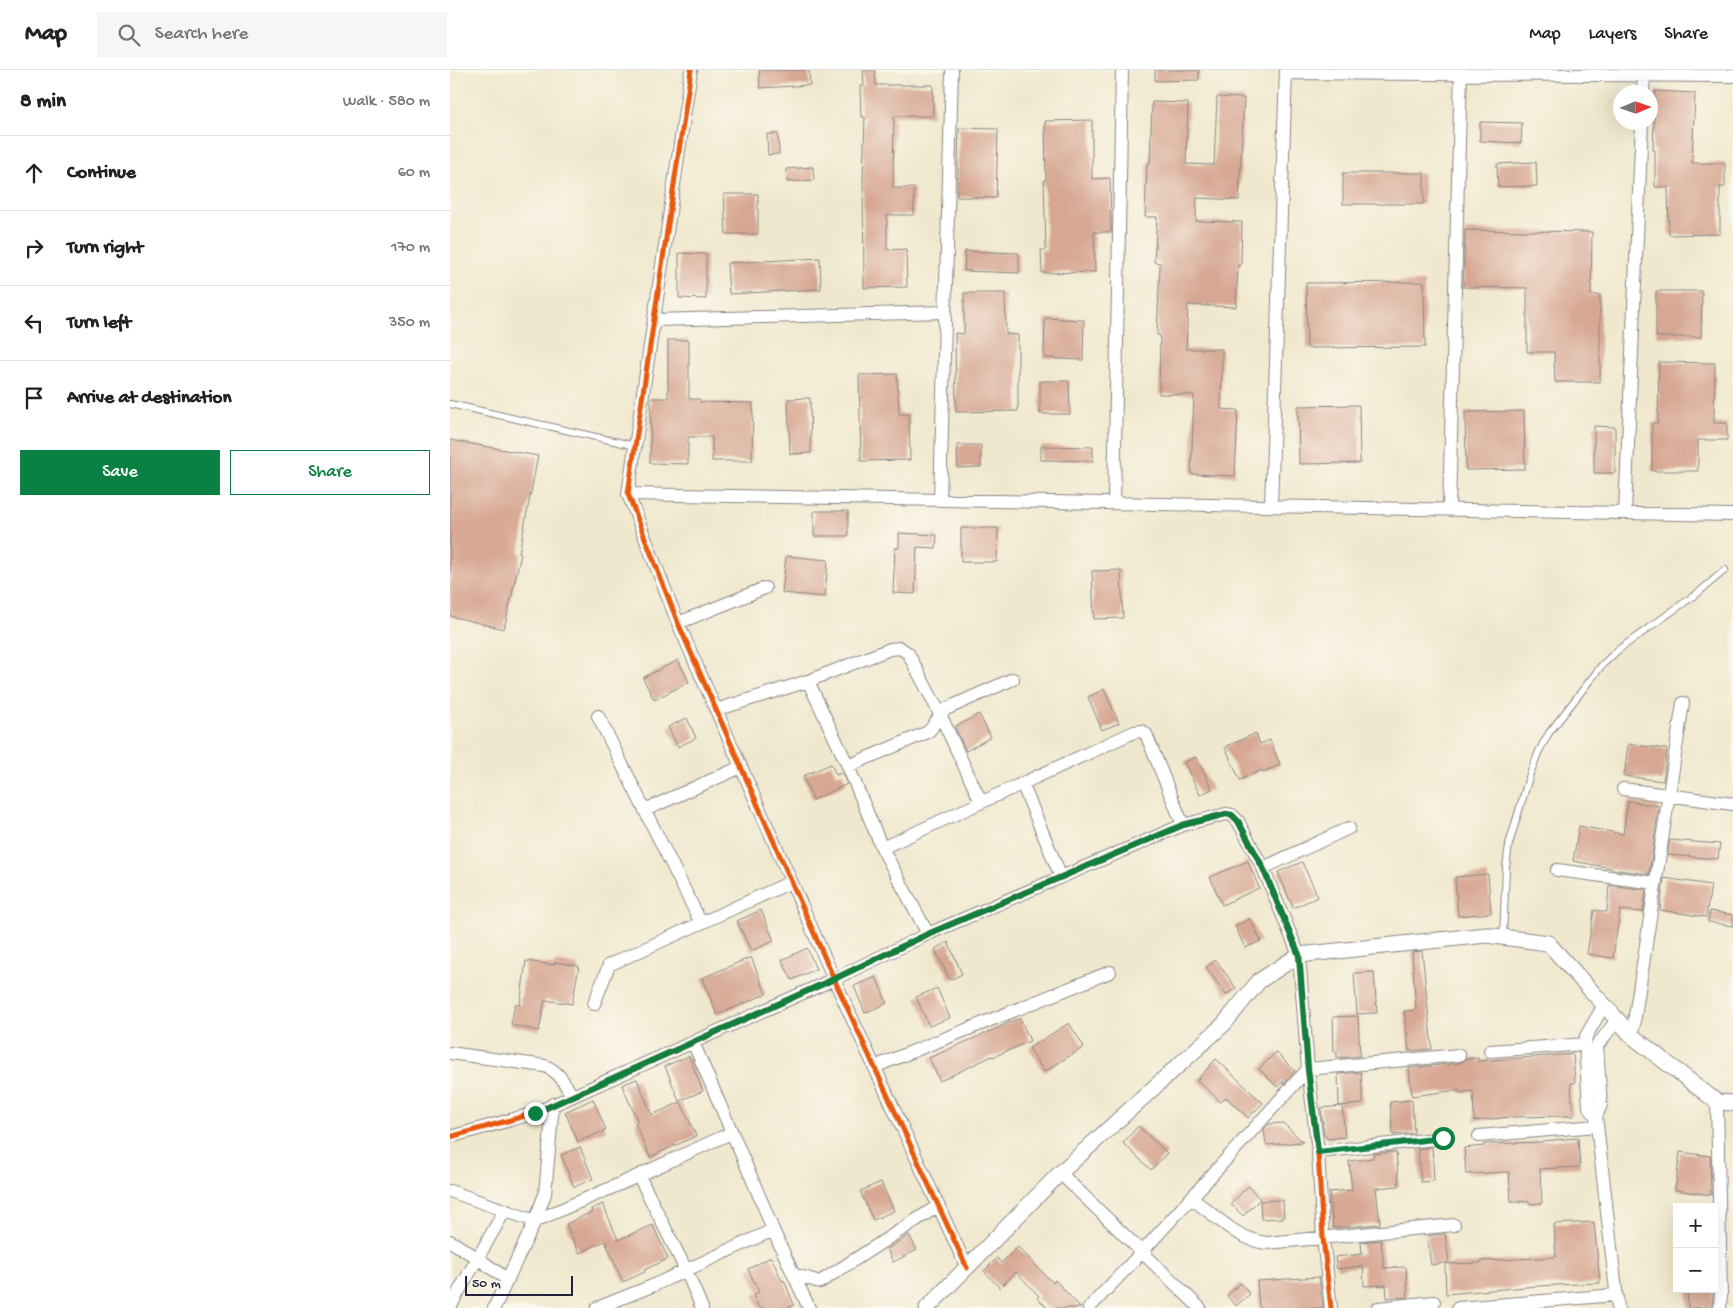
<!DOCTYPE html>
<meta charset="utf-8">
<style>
body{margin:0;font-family:"Gochi Hand",sans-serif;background:#f6f6f6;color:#202124}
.controls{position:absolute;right:15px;bottom:15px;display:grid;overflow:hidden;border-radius:0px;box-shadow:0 5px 20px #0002}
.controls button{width:45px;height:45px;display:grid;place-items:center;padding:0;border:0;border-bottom:1px solid #e0e0e0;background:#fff;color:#202124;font:25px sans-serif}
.compass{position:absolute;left:1163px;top:15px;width:45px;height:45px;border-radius:50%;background:#fff;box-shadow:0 5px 20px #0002;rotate:88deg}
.scale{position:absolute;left:15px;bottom:12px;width:108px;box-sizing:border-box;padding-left:5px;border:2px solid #22223b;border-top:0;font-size:14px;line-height:18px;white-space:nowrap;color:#22223b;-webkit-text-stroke:4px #fbf7ec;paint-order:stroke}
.stop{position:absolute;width:15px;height:15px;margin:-11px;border:4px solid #0b8043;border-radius:50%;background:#fff}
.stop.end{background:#0b8043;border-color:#fff;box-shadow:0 1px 5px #0008}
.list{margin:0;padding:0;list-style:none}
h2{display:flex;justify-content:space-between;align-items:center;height:65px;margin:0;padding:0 20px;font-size:21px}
h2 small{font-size:16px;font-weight:400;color:#757577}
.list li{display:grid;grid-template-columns:32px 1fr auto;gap:15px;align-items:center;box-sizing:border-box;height:75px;padding:0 20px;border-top:1px solid #e0e0e0}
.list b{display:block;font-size:19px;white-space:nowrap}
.list em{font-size:16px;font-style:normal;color:#757577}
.actions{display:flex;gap:10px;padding:15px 20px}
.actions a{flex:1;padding:11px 0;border:1px solid #0b8043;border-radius:0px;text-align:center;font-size:18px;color:#0b8043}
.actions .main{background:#0b8043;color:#fff}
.icon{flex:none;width:28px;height:28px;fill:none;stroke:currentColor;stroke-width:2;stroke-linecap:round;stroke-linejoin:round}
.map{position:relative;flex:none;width:1283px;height:1238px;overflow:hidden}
header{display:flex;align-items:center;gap:30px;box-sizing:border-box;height:70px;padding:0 25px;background:#fff;border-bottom:1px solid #e0e0e0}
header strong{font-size:24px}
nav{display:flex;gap:28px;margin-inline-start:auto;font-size:18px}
.search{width:350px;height:45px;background:#f6f6f6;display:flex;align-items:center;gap:12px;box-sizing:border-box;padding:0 18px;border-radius:0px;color:#757577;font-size:19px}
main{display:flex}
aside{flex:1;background:#fff}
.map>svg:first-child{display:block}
</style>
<header>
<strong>Map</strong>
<div class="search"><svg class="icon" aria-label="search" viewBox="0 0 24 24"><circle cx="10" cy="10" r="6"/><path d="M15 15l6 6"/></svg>Search here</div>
<nav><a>Map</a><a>Layers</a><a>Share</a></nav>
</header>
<main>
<aside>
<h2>8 min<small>Walk · 580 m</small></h2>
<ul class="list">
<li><svg class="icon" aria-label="ahead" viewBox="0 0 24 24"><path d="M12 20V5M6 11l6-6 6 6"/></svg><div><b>Continue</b></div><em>60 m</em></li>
<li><svg class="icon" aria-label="right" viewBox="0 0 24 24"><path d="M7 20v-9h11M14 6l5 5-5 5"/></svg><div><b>Turn right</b></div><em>170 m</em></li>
<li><svg class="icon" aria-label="left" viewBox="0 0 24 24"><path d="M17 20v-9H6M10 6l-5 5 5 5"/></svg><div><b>Turn left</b></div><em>350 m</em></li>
<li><svg class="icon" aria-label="arrive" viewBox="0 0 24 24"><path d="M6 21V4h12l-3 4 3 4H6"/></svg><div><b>Arrive at destination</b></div></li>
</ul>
<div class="actions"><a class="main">Save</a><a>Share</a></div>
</aside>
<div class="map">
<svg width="1283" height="1238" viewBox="0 0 1283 1238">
<rect width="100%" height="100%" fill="#fbf7ec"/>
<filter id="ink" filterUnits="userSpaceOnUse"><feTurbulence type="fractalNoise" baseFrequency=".02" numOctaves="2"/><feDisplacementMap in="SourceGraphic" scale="10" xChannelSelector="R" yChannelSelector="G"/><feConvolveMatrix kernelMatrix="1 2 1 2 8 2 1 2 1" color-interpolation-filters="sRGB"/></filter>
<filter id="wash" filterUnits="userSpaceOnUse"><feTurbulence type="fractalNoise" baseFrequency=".0096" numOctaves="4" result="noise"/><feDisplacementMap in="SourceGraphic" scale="20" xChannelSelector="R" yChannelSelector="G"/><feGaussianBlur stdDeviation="1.12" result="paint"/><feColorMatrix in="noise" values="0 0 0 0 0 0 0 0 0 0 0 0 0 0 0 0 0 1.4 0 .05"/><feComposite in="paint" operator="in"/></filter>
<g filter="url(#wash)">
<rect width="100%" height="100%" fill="#f0e8ce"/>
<g id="blocks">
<path fill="#d7a793" d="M309 0H359L360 15 310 18Z
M413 0H425L426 15H483V46H444L443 118H464V145H437V180L456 179 457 217 414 218 413 108 415 47H411L410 16H414Z
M705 0H749V10L705 11Z
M1205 21 1245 23 1242 93H1275V117H1270V164L1219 165 1218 117H1205V80H1203Z
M767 27 794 28 789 130 747 128 746 151 792 152 791 195H788L786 237 738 235 736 279H772L771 339 788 340 785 406 741 404 744 325 709 324 710 265H707L710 193 704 192 707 147H695L697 93H700L702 32 738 33 736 94 764 95Z
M642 50V109L660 108 661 162H644L645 202 592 203 591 180H596L594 110H596L595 51Z
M1030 52 1072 53 1071 73 1030 71Z
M509 58 548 59 546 128 507 127Z
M317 64H328L329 84 318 85Z
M1086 92 1087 116 1048 117 1047 94Z
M363 97 364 110 337 112 336 99Z
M893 103H974V134H893Z
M274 124H308V164H276Z
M1015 160 1142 162 1141 225H1150V312H1105L1104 282H1077V218L1013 217Z
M515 181 569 183V203L514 201Z
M229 183 256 184V229L229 228Z
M370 188 371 219 279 224 277 193Z
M974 212 975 277 857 278 856 213Z
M1206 221H1252L1251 267H1206Z
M514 223H555L556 264 568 265V341L506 342 505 263 514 264Z
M595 248 634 250 633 290 594 288Z
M218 270H239V329H250V332L303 333 302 391H262V367H238V394L200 393 201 328H218Z
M1209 292 1265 293 1264 353H1277V370H1248V401H1202V353H1208Z
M447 304 449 344H459L460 390 411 391 409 305Z
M590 311H619L620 344H590Z
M360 328 361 383 340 384 338 329Z
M909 335 910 393 849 394 848 336Z
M1074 341 1075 399 1016 400 1015 342Z
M1144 356 1165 357V403H1144Z
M0 370 88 386 69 483 71 484 54 559 0 546Z
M507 375H531V397L508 398Z
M591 376 643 377V391L591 390Z
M364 441H398V466H364Z
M511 458H548L547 492H511Z
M449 463 487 465 486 478 467 477 465 524 443 523 445 478H449Z
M336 486 378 490 375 527 332 523Z
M671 500 673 548 644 549 642 501Z
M228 590 239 612 204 630 193 608Z
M654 619 669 653 652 660 638 627Z
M529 644 541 667 516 681 505 657Z
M237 648 246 668 228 677 218 657Z
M806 663 810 674 820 670 830 695 813 702 812 700 790 710 775 677Z
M1178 674 1217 679 1213 711 1174 706Z
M746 687 762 719 750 725 734 692Z
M381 694 386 705 392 703 397 714 363 730 353 706Z
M1178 731 1209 736 1199 804 1161 799V798L1123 791 1129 756 1173 764Z
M1220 770 1270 774 1268 789 1218 785Z
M798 791 809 818 772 835 760 807Z
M852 792 868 827 843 838 828 802Z
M1038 804 1041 843 1008 846 1005 807Z
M1214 808 1261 815 1256 847 1210 840Z
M1159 815 1196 820 1193 842 1170 840 1163 888 1137 884 1144 840 1157 842Z
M311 840 324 871 301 881 287 851Z
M1260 841 1283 845V856L1258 852Z
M800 849 811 871 795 878 785 856Z
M498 872 512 904 500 910 485 879Z
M357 878 366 899 342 910 332 890Z
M972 881 982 979 959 981 954 941 966 940 962 882Z
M301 887 316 924 267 945 252 908Z
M766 890 786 918 776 925 756 897Z
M76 891 104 895 105 892 129 896 122 934 95 930 89 961 61 955 65 934 70 935Z
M924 902 927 943 907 944 904 903Z
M426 907 437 933 415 943 404 916Z
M487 918 500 948 479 956 466 927Z
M908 946 910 986 887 988V982H884L883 947Z
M570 948 580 971 543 987 542 986 490 1011 479 988Z
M619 953 634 977 594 1002 579 978Z
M826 982 845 1001 833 1015V1011L827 1017 809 999Z
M1123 984 1125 1013H1121L1123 1046 1060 1047 1024 1051 1023 1021 1010 1023 1009 1020 962 1026 959 998 1010 993 1016 989 1028 988V991Z
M239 986 253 1021 229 1031 215 996Z
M766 989 813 1033 798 1048 776 1027 771 1032 747 1010Z
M911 1002 913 1034 889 1036 888 1004Z
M187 1009 202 1045 231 1032 246 1066 200 1087 185 1053 188 1052 172 1015Z
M143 1029 156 1060 128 1072 115 1042Z
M962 1030 964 1063 943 1065 940 1032Z
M892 1036 895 1067 878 1069 874 1065 871 1038Z
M833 1053 853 1072 816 1075 814 1059 819 1054Z
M688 1056 717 1083 701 1100 673 1073Z
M1128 1068 1130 1097 1090 1099 1092 1133 1079 1134V1131L1061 1132 1059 1102 1016 1104 1014 1078 1034 1076V1074L1092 1072V1071Z
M130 1077 143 1109 124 1117 111 1085Z
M982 1077 984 1111 971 1112 968 1079Z
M946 1082 949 1116 926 1118 930 1154 883 1158 879 1122 902 1120 899 1091 923 1088V1084Z
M1230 1082 1260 1086 1261 1125 1225 1120Z
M431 1112 444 1141 423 1150 410 1121Z
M798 1116 810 1129 793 1146 781 1134Z
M833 1130 834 1148 811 1149 810 1131Z
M153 1134 168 1170 203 1155 218 1189 194 1200 195 1202 173 1212 155 1171 129 1183 116 1154 142 1142 141 1139Z
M1144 1152 1150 1213 1088 1216 996 1224 995 1194 1031 1193V1191L1106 1187 1104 1154Z
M995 1164 999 1192 981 1195 977 1166Z
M459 1165 467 1180 443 1192 437 1179Z
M931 1170 934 1198 956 1197 958 1227 937 1228 936 1215 914 1216 913 1196 887 1199 885 1187 912 1184 911 1172Z
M568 1177 603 1213 605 1210 631 1238H598L587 1228 589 1226 566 1202 550 1218 534 1201 547 1188 551 1193Z
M321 1187 332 1211 334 1210 344 1235 336 1238H309L303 1225 309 1222 298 1199Z
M869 1207 873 1238H809L807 1211Z
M790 1213 800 1224 786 1236 777 1226Z
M1237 1219H1263L1262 1237 1238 1238Z"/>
</g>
</g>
<g filter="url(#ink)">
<use href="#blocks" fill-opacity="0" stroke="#898584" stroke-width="1"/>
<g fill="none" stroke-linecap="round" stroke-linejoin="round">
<defs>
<path id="service" d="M0 334 186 376
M1053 866 1056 798 1059 774 1080 704 1089 681 1099 663 1152 595 1168 580 1249 522 1275 500"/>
<path id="minor" d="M241 0 178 424 228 553 384 909 517 1198
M836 3 1283 6
M1193 22 1194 5
M205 250 495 242
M178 424 1283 445
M490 430 502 0
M664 433 672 0
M821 436 836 0
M999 440 1011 0
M1175 443 1192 52
M228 553 315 518
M358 611 398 696 432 778 478 864
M266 640 358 611 440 579 450 578 458 583 490 644 531 732
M148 646 251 853
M398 696 478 662C485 655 488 646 496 639L563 609
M572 713 611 807
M1173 719 1283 734
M195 740 291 697
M432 778 684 662 692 661 696 664 733 755
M813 798 899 758
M1107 800 1205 813
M144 934 159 895 341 812
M1167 950 1147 976 1151 1035 1146 1046 1168 1238
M1182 966 1233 633
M1040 981 1135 974
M0 983 95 996C110 1002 114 1013 122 1026
M424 997 660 902
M1267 1032 1271 1225 1270 1238
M1146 1046 1139 1037 1135 974 1136 966 1154 935
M1029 1066 1147 1056
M0 1067 85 1043 384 909 478 864 733 755 776 744 782 745 788 751 813 798 849 885 858 999 868 1082 873 1168 881 1238
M868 1082 993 1068
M610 1103 750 1238
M189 1106 236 1200 252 1238
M0 1121 85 1151 170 1114 281 1063
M741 1128C765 1145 787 1170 817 1173L1004 1155
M323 1160 359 1238
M0 1171 29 1189 58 1210
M343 1204 370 1212 488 1136
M0 1237 55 1140
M44 1238 85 1151 95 1124 103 1034
M147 1238 202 1216 323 1160 314 1137 243 972
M639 1238 692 1182 858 999 1009 985
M928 1238 984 1232
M1008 1238 1166 1225"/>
<path id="tertiary" d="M477 1238 610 1103 774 954 809 911 849 885 1036 865 1098 873 1182 966 1267 1032 1283 1033"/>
</defs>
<use href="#service" stroke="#898584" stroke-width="8"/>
<use href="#minor" stroke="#898584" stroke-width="14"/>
<use href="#tertiary" stroke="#898584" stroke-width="17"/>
<use href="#service" stroke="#fff" stroke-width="6"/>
<use href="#minor" stroke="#fff" stroke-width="12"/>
<use href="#tertiary" stroke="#fff" stroke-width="15"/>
<defs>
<path id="cycleway" d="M241 0 178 424 228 553 384 909 517 1198
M0 1067 85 1043 384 909 478 864 733 755 776 744 782 745 788 751 813 798 849 885 858 999 868 1082 873 1168 881 1238"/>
</defs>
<use href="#cycleway" stroke="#fbf7ec" stroke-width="8"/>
<use href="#cycleway" stroke="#e8590c" stroke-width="5"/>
</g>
</g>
<g fill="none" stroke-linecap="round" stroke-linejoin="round" filter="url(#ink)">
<path stroke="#0b8043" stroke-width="6" d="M85 1043 384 909 478 864 733 755 776 744 782 745 788 751 813 798 849 885 858 999 868 1082 993 1068"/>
</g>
</svg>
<div class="controls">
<button>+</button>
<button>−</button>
</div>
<svg class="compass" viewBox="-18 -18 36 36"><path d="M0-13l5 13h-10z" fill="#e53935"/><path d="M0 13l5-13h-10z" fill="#757577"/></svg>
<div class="scale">50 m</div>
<div class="stop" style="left:993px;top:1068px"></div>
<div class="stop end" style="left:85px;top:1043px"></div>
</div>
</main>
